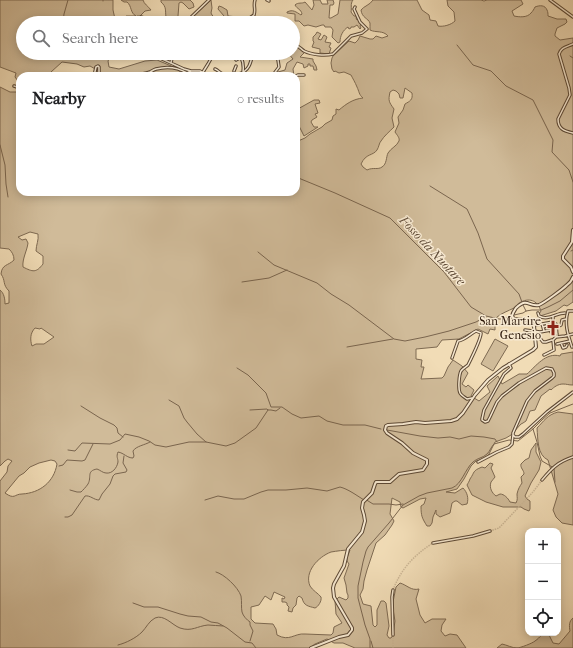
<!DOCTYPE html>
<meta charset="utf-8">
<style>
body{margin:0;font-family:"IM FELL French Canon",serif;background:#f2f2f2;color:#202124}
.controls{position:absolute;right:12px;bottom:12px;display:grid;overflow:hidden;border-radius:8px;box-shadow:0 2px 10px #0003}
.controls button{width:36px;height:36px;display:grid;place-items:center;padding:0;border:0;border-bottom:1px solid #e0e0e0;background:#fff;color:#202124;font:20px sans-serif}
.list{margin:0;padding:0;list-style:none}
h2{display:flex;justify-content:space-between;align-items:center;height:52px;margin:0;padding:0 16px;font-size:17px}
h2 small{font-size:13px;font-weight:400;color:#757577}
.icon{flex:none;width:22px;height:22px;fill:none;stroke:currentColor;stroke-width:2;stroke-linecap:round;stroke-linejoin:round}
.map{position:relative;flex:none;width:573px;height:648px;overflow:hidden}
.search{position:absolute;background:#fff;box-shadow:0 2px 10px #0003;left:16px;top:16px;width:284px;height:44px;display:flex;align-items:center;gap:10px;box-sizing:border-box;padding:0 14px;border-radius:22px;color:#757577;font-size:15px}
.panel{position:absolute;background:#fff;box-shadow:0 2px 10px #0003;left:16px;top:72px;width:284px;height:124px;border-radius:12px}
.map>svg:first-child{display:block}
</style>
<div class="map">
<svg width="573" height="648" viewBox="0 0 573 648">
<rect width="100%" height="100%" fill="#f1dcb6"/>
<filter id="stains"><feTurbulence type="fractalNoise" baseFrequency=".005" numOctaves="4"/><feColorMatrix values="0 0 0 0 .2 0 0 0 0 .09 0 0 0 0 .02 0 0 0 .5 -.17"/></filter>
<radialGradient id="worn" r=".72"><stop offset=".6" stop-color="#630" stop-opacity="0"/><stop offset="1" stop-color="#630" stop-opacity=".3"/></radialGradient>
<path fill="#d0bb99" stroke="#7e6a52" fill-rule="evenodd" d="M0 0H113V10L115 19V23H23V53H112L108 61 109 67 119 69 145 61 157 60 176 68 185 76H96L97 70 90 66 84 67 77 64 62 62 51 72 54 76H20V81H18L15 77 16 73 0 67Z
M121 0H143C144 4 148 6 151 10L145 11 140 16H137V23H125L126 16H136C130 13 132 6 127 2H124Z
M161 0H190L193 3 194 7 189 9 183 3 181 2 179 3 178 16 180 21 178 23H175L174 22 173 23H168C167 21 167 19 166 17 165 11 167 7 161 2Z
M211 0 212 8 211 13 212 15 218 21 221 20 224 16 218 9 219 6 222 7 227 10 228 16 238 17 236 23H191L189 20Z
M313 0H320L322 4H328L327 0H333L334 3 333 5H330L329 18H331L338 14 340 0H353C350 4 352 8 351 12L354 16H356L357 15V16L356 18 357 20 358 19 361 24 360 26 361 28 360 29 357 25 354 27H351V28L349 29 348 27C343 30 340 36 340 42L338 43 332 37 333 30 331 27H325L324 25H322L316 27 308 25 304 26 299 21H295V14L287 13V12C293 9 296 12 301 15L302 14C301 9 297 9 295 5 298 2 302 4 305 2L312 10 314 5Z
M373 0H417L422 10 429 15 430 20 436 21 438 26C443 27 451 25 455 21L454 12 448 6 447 0H481L484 1 487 0H521L523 4 512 11 514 16C519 17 527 18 531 13 533 11 534 9 535 7 540 5 545 5 547 10 548 12 548 14 548 16L557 19H566L567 22 565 24 557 28 555 34V36L560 40 573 38V302L567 306 564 305 556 311 540 316 539 314 541 311C538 302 531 297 521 302 518 303 516 306 514 308 508 311 502 313 497 317L495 323V330L490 329 488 334 478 329 459 339 442 340 437 347 416 349V359L422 360 421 367H424L421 379 442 378 444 376 448 367 453 360 462 366 468 373 462 384 466 387 468 385 474 390 471 396 479 401 490 392 487 386 498 376 502 384 519 374H527C536 366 546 352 560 356L561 354 573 352V385C568 385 567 384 563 384 558 384 554 387 551 390L550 389 541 396 535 410 530 411 526 421 523 423 521 424 511 435 506 438 495 442 488 456 481 460 476 461 471 466 464 479 457 489 446 492 455 493 463 488C467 492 469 498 467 504L462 505 457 501H455L452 503 450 513 440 517 436 514V510L433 517 432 523 430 526H427C422 518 421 516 421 506L424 504 426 498 420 499 403 508 401 507 400 502 392 498 390 514 394 521 392 525 385 535 376 543 367 570 364 581 363 589 360 595 363 604 371 606 373 625 375 627 377 625V610L381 601H384L386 603 389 626 387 635 389 638H391L393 635 395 621 393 609V602L396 587 400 583C407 585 411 591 419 589L416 599 420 615 425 623 432 619H446L442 625 441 631 445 636 450 634 457 635 466 648H355L343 643H334L327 639 315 644 309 648H0V481L7 472 8 466 12 461 8 459 5 461 0 466V290C4 293 5 299 5 304L9 303V291C2 284 6 281 1 274 2 264 8 266 14 260 14 255 12 252 9 249L0 248V87L10 92H20V192H296V145L298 141 305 138 310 134 322 127 325 124 332 120 333 116 336 114V109L339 110C346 104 353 99 363 98 359 95 359 91 357 87 355 82 353 79 351 75L344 72 339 73 335 71 334 72 332 69 331 63 332 58 333 56 349 41 355 43 358 40 360 36 370 39H373L376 36 382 38 388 36C383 30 376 33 370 30 370 28 370 25 370 23 368 18 362 18 361 10 364 6 370 5 373 0ZM405 88 412 93C413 100 410 101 405 104L403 110 398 117 399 123 395 132C397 135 400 138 399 141 397 146 391 148 388 153 386 157 387 164 382 167 378 170 373 167 367 170L363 167 361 164C366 153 373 156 377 150 379 147 379 143 381 141 384 136 390 131 394 127L392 118 394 109C389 102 388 101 390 92L393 90 396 91 399 94 400 98H403ZM30 232 38 234C39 240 36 245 36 251L43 256V264C36 273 33 272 23 267 22 259 27 251 28 243L26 239 22 240 18 237ZM35 328 40 329 41 328 54 337 44 344H36L32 346C30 340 30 333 35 328ZM51 460 55 461 57 464C54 482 40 493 22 494 14 494 15 500 5 493L19 476 24 473 30 467 39 463ZM350 550 347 558V561L349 564 344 578 346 585 347 593 348 595V598L346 600 339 597 335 601 336 614 342 623 334 627 333 633 331 635C322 635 314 634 305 634 294 633 290 642 277 635L276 629 273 624 255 623 251 619V607L259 605 265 596 271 600 274 592 285 597 284 599 282 598V602H285L287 603V605L289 607 288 611 292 612 293 608 296 605 297 598 299 596 302 598C304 606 308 606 315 608 318 607 322 601 321 597 319 594 312 590 310 586 304 572 318 557 331 552 337 551 344 550 350 550Z
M317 32 321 34 318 39 321 40 324 35 327 37 325 42 331 43 329 47 331 48 329 54 320 53V49L312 47 314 42 313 41V37L316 34Z
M293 45 299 47 305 52 300 57 313 59V61L316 66 317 70H314L313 66H310V64H308V66L304 68 303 64 297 62 293 69 294 76H278V72L285 70 287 63 293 59 288 53H293Z
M314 100H319L320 103 315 104 318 113 315 114 317 117 312 120 311 122 314 127H318L304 136 299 126 296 127 297 117 296 110Z
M495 339 508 346 493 371 481 364Z
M558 412 573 414V525L562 523 556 517 553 510 558 494 548 460C537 455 538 439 537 428 544 421 547 415 558 412Z
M536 443V452L541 462 539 470 531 483 525 496 527 499 530 501V509L529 511 524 509 521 507H503L486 502 472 495 467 485C468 483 469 482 470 479 475 472 472 471 482 467L485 468 490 463 493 464 491 468 495 477C494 479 492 480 491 482 489 488 492 493 496 496L500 494C504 494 508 498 510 502L516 503C518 499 517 498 517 494 518 489 520 486 522 483L521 477 524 474C524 470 520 468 521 464L525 460 529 458 531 450Z
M573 618V648H497L502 644C507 645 512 648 517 648 520 648 533 643 535 641 541 637 540 634 548 633L553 643 559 644 570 631C569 626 569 621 573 618Z"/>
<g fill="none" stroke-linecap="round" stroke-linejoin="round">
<path stroke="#7a654e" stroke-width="1" d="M103 0V1
M63 23 64 14 68 0
M457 45 473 65 491 71 506 86 533 100 553 140 552 152 569 170 573 182
M570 56 573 58
M0 145 5 165 6 184 8 197
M296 177 335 193 390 218 444 272 471 307 486 316 499 319H503L508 317
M430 186 467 209 478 233 487 259 519 294 523 305 526 311
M571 251 573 250
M258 252 274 265 317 283 331 294 349 305 394 339 405 341 425 337 449 331 476 322 485 317
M242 282 269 278 287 270
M514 315 523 313 526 311 532 310H541L548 307 560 301 573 290
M347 347 393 339
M237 368 248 375 266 393 271 407H282L292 414 301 418 319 416 327 421 343 425H365L381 429
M169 400 179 406 184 418 187 422 197 434 206 442 226 446 235 443 256 428 268 410
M81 406 100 418 114 425 117 428 118 433 123 437
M250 410 267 409 268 410H271L276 411 280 408
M533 429 537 442 540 456 542 461 554 468 555 482
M387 430 420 436 438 438 450 437 459 439 471 436 484 437 495 439 497 442
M68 450 75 451 82 443 110 444 120 440 125 434 139 437 149 441 155 445 166 447 189 442H206
M59 466 63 465 67 460 82 461 85 460 93 444
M70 490 77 492H81C83 490 86 487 88 484 92 477 86 471 97 469 100 470 103 473 106 473 112 474 117 468 118 462 118 458 116 457 118 452 124 453 127 458 133 458L134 456 133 451C136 446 145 445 150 442
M205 500 218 496 234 499H244L261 492 268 490H286L307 488 327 491 340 487C348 489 356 495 364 500L365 499 373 504H389L396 505 403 504
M65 517H68L72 515 85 496C90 495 94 500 99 500L102 494 110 484 113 476 115 474 126 472 127 470 123 463 124 456
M216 572C224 574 238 587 241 596 242 602 241 607 242 612 243 616 247 620 250 622V625L253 631 250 641
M133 603 144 607H158L180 614 188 616 201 617 211 622 218 623 227 628 245 642 252 643 256 648
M371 641 373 648
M118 645C126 643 136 638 142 632 146 628 149 621 155 618 164 614 172 625 180 628 192 632 197 626 208 625 213 625 218 626 223 626
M370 648V639L365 625 358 598V586L363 562 366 551 368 547 389 523 403 505 419 496 427 493 452 488C462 484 465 469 473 462 477 458 483 458 487 454 490 451 491 447 494 444L509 440 518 441 533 429 542 420 550 413 573 404"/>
<path stroke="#cab594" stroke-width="1.5" stroke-dasharray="1.5 1" stroke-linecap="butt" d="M490 531 499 528 533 492 542 480
M393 590C401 569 414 555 433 543
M393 635V648"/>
<defs>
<path id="minor" d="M267 0 269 1
M550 0 573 17
M141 17 144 18 150 23
M242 21 249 23
M185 23 209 0
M251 23V17L254 15C256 9 253 6 255 0
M293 44C298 45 300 48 304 51 312 55 325 56 333 54L351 36 362 33 367 29 360 22 354 9 355 7
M573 44C567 47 561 47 559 54L569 88 570 95 558 119C558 129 564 131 573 133
M155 53 160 58 173 64 184 69 191 71H200L210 76
M241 57C244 64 244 70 242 76
M236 60 243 56 253 54 263 57 267 53
M171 63 173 53
M215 69C218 70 220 73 223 74 231 78 245 74 249 66 251 62 252 57 253 53
M234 71 236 66
M203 72 208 64 213 55
M94 76 96 67 98 66 99 67V72L101 76
M134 76C139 74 144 74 150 72 152 71 153 70 156 69 167 66 177 67 187 73L191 71
M270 76 273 75 279 67 278 60 275 56 274 53
M296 76 298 75H304
M14 86 20 88
M538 313 539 316C548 321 556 313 565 313
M553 316V324H556L557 336 553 340
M550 323 551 332 557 334
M542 324 553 322
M534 325 542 324 543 327
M557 327 561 325 562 320 566 319
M525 330 540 332 551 330
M544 331 543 327 546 326 547 327
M535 332 543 342H546L552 340
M556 337 565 336 573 334
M561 343 563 348 566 347 567 345
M557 344 570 341
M572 347C568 335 564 324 568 311H573
M544 355 554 350 553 340
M452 358 458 341C465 340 470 334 476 331L481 333C481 339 471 359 468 365 466 367 463 368 461 371 459 375 458 389 460 393 461 395 464 397 467 399L472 398
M509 364 511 368 504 374 484 410 482 419V420L485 422 488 421 490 417 497 402 502 396 519 383 546 368 552 369 554 373V376L552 378 535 391 527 401 513 433V435L515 437H519L523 434 547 412 573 392
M478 462 497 452 509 447 512 444 513 435
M542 480C552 468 558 462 573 457
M433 543 473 536 490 531
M393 635 392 597 393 590"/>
<path id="tertiary" d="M573 230 572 242 563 256V259L571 267 573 272
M311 648 339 637 348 635 352 630V628L334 597 333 588 334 584 344 566 348 549 362 532 365 521 364 515 362 508 363 502 372 493 375 484 376 482H390L399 474 423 470 427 464V460L413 453 402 443 387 433 385 430 386 426 388 425 403 424 416 422 425 423 451 421 457 419 463 413 475 395 488 380 503 368 533 350 536 347 534 326C530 319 522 320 514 319L512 316C513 312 514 311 516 308 528 297 528 307 539 305 544 303 563 289 567 285 570 283 572 280 573 277"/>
</defs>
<use href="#minor" stroke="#5d4935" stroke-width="3.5"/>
<use href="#tertiary" stroke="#5d4935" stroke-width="4"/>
<use href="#minor" stroke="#f6e8d0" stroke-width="1.5"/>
<use href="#tertiary" stroke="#f6e8d0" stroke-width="2"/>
</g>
<defs>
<symbol id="church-bare" viewBox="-9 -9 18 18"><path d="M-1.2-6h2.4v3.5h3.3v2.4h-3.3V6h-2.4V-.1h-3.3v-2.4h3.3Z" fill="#8f2418" stroke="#f6e8d0" stroke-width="2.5" paint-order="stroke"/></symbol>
</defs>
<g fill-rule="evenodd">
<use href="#church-bare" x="542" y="317" width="22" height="22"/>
</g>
<g text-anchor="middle" stroke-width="3" stroke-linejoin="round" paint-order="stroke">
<g font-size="12" fill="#2c180a" stroke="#f6e8d0" text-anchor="end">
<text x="541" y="325">San Martire<tspan x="541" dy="14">Genesio</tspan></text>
</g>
<g font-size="13" font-style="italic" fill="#604c38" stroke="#f6e8d0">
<text transform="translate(433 250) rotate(47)" y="5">Fosso da Nuotare</text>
</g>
</g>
<rect width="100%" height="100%" filter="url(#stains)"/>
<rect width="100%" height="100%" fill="url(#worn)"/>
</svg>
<div class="controls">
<button>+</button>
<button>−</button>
<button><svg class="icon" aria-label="locate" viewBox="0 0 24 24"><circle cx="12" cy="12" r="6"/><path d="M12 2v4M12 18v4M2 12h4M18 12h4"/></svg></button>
</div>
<div class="search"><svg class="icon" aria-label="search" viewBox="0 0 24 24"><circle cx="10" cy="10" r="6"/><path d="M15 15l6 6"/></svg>Search here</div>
<section class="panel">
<h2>Nearby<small>0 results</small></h2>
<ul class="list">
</ul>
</section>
</div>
